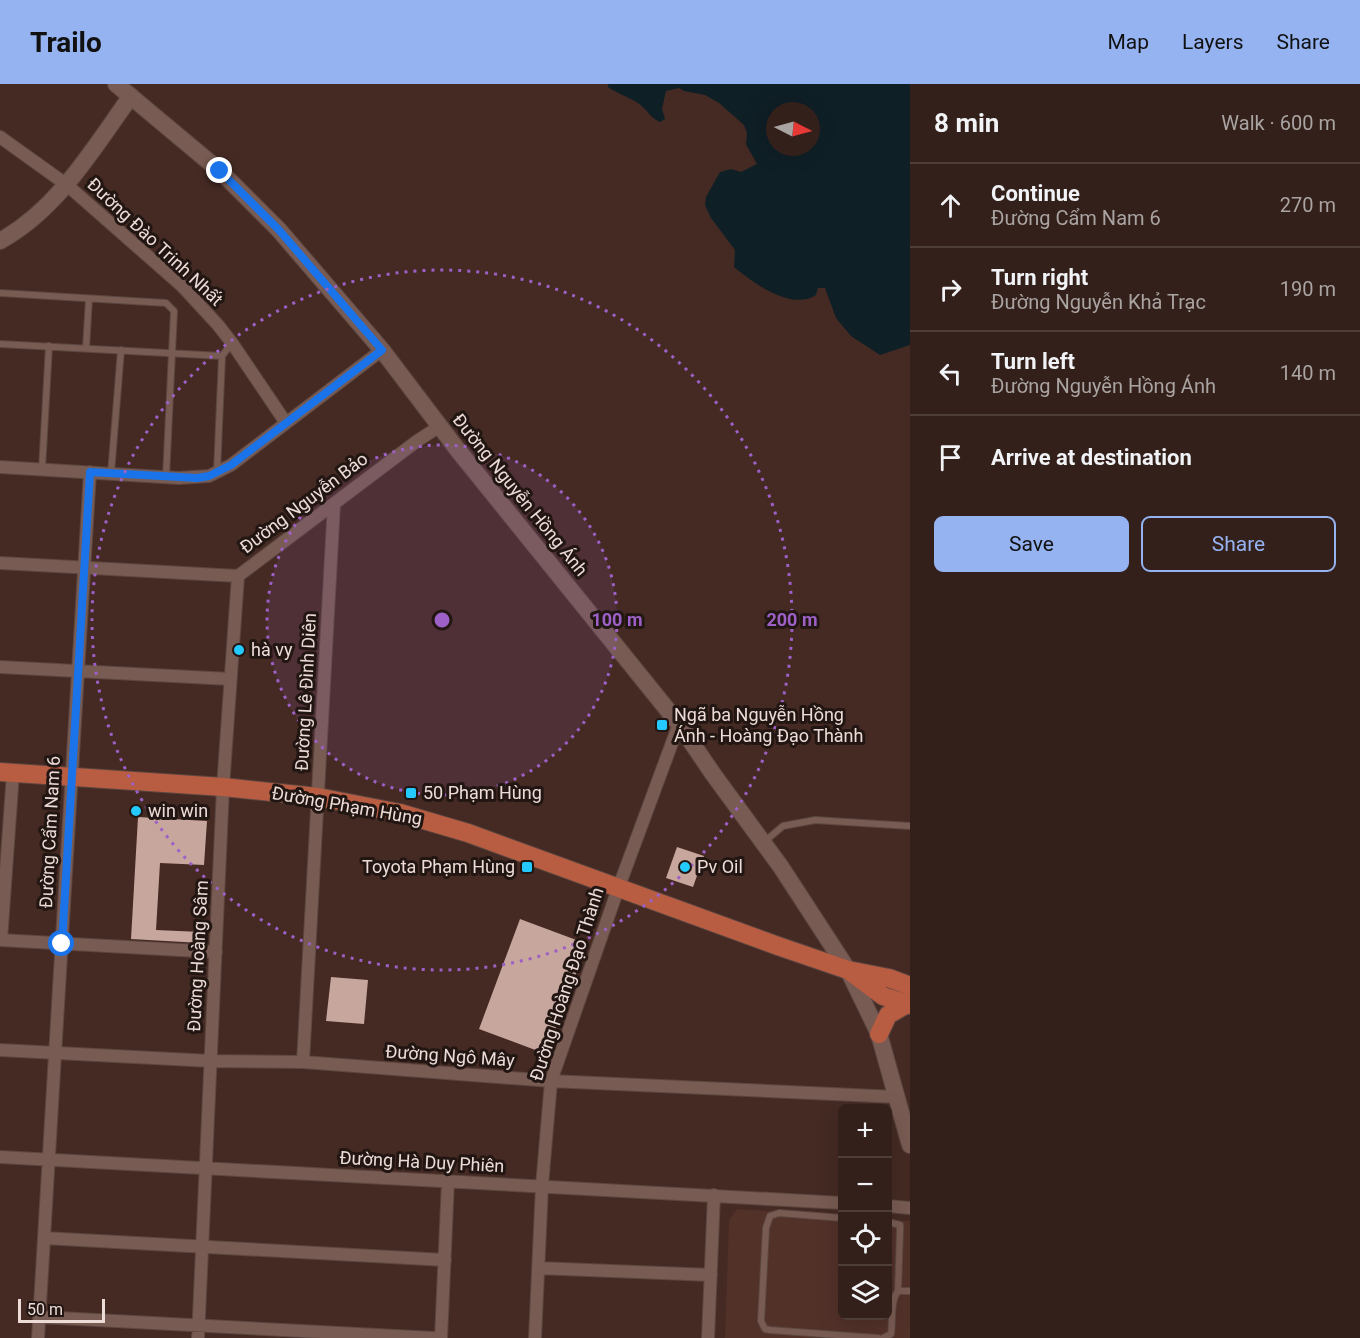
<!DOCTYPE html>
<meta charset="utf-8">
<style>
body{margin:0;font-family:Roboto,sans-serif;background:#3e2d27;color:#f1f3f6}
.controls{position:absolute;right:18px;bottom:18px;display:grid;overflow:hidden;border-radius:9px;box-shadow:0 6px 24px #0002}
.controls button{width:54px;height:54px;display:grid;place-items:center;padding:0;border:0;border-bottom:2px solid #4e3e39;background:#33201a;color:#f1f3f6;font:30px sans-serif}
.compass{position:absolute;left:766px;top:18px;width:54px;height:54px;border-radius:50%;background:#33201a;box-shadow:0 6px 24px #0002;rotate:96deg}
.scale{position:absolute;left:18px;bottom:15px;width:87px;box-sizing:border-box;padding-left:6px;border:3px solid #ecdbd6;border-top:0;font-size:16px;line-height:21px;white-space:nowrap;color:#ecdbd6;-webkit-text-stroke:4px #221613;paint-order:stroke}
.stop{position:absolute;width:18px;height:18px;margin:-14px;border:4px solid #1a73e8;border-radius:50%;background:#fff}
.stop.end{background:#1a73e8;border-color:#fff;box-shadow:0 2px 6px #0008}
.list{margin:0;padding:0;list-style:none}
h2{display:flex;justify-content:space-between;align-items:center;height:78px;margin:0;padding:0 24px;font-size:26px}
h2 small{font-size:20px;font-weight:400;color:#a9a3a2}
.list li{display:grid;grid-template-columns:39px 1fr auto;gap:18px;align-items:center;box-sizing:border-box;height:84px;padding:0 24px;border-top:2px solid #4e3e39}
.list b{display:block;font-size:22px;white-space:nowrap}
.list p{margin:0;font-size:20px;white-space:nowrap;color:#a9a3a2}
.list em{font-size:20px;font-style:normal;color:#a9a3a2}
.actions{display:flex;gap:12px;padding:18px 24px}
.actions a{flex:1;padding:14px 0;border:2px solid #95b2f1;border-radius:9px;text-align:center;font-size:21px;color:#95b2f1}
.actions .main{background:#95b2f1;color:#111}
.icon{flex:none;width:33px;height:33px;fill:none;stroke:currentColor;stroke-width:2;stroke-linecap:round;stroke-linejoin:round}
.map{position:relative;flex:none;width:910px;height:1254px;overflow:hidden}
header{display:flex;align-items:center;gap:36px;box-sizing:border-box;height:84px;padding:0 30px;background:#95b2f1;color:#111}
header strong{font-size:28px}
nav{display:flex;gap:33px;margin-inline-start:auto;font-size:21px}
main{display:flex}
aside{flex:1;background:#33201a}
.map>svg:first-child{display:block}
</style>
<header>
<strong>Trailo</strong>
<nav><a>Map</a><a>Layers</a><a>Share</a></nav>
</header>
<main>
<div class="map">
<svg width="910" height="1254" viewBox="0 0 910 1254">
<rect width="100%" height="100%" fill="#442a23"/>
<path fill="#523129" d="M737 1125 842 1132V1232H888V1136L910 1137V1254H725L729 1136Z"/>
<path fill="#0f1f26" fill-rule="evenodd" d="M608 0H910V261L880 271 851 252 836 234 825 204H818L816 211C792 227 753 199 734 183L735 166 711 134 705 121 706 113 720 88 731 85 741 88 757 80 746 60 747 49 744 41 719 19 705 11 684 7 679 4 666 7 662 25 665 35 660 38C650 34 647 25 638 19 629 13 618 10 608 3ZM775 27H811V63H775Z"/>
<path fill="#c7a69d" d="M138 733 207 737 204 781 160 779 156 846 201 848V859L131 855Z
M677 763 704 772 693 803 666 794Z
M520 835 587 860 546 970 479 945Z
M331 893 368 896 364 940 326 937Z"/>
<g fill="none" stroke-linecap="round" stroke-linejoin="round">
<defs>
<path id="lane" d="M0 209 166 219 174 227 166 393
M0 260 222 272 232 259
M86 264 89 215
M42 385 49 262
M217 388 222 272
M111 389 121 266
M764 758 783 742 815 736 910 742
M842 1134 779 1129 770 1132 766 1144 761 1237 765 1245 770 1246 878 1254
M898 1207H910
M883 1254 891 1250C893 1236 890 1218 898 1207L900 1146V1141L888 1138"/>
<path id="street" d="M0 53 67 101 182 202 218 241 232 259 286 339
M0 383 179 394 209 392 231 381 382 266
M0 479 238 492 417 357 440 342
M0 583 230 595
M0 856 216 868
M1 856 13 689
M0 966 211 977 303 978 551 997 897 1013
M303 978 334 420
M0 1073 842 1119
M888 1122 910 1124
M44 1154 445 1176
M538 1184 711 1191
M40 1233 434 1254
M38 1254 90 388
M198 1254 223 703 238 492
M441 1254 448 1097
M535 1254 542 1102 551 997 618 805 679 640
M708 1254 714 1111"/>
<path id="secondary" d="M116 0 220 87 279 146 382 266 457 365 679 640 713 690 781 783 848 886 879 950 910 1061
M0 157C58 125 93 65 131 12"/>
<path id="primary" d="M0 688 223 703 318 713 400 729 468 749 778 862 848 886 889 894 910 902
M852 889 883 912 910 921
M879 950 888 931 907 920"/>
</defs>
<use href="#lane" stroke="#5c4640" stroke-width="8"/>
<use href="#street" stroke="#5c4640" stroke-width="14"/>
<use href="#secondary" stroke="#5c4640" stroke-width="18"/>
<use href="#primary" stroke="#5c4640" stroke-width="20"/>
<use href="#lane" stroke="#785b52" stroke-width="6"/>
<use href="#street" stroke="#785b52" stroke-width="12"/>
<use href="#secondary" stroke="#785b52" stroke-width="16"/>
<use href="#primary" stroke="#b85c42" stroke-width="18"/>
</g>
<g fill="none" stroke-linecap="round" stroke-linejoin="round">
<path stroke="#1a73e8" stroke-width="8" d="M62 860 90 388 197 394 209 392 231 381 382 266 279 146 220 87"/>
</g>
<circle cx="442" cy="536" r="175" fill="#9d60c6" fill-opacity=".12"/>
<g fill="none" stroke="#9d60c6" stroke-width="3" stroke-dasharray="3 6">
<circle cx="442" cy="536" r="175"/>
<circle cx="442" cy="536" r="350"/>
</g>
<g fill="#24c9fe" stroke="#221613" stroke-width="2">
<circle cx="239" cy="566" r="6"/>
<rect x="656" y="635" width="12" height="12" rx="3"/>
<rect x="405" y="703" width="12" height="12" rx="3"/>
<circle cx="136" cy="727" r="6"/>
<rect x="521" y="777" width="12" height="12" rx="3"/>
<circle cx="685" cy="783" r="6"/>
</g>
<g text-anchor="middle" stroke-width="6" stroke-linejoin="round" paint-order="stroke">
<g font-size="18" fill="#ecdbd6" stroke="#221613">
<text transform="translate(155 158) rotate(43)" y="6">Đường Đào Trinh Nhất</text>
<text transform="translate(520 411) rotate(51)" y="6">Đường Nguyễn Hồng Ánh</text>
<text transform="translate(304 419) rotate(-37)" y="6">Đường Nguyễn Bảo</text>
<text transform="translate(306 608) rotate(-87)" y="6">Đường Lê Đình Diên</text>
<text transform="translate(347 722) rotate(10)" y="6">Đường Phạm Hùng</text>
<text transform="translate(50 748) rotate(-87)" y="6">Đường Cẩm Nam 6</text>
<text transform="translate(198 872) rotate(-87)" y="6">Đường Hoàng Sâm</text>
<text transform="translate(567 900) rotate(-72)" y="6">Đường Hoàng Đạo Thành</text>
<text transform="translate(450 972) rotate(4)" y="6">Đường Ngô Mây</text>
<text transform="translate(422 1078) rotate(3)" y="6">Đường Hà Duy Phiên</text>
</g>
<g font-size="18" fill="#ecdbd6" stroke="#221613" text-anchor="start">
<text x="251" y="572">hà vy</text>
<text x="674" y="637">Ngã ba Nguyễn Hồng<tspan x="674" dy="21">Ánh - Hoàng Đạo Thành</tspan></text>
<text x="423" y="715">50 Phạm Hùng</text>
<text x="148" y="733">win win</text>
<text x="515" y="789" text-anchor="end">Toyota Phạm Hùng</text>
<text x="697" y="789">Pv Oil</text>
</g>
</g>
<circle cx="442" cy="536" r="9" fill="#9d60c6" stroke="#221613" stroke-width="3"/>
<g font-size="18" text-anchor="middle" font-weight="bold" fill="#9d60c6" stroke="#221613" stroke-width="6" stroke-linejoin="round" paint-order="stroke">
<text x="617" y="542">100 m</text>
<text x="792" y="542">200 m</text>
</g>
</svg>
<div class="controls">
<button>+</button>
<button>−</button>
<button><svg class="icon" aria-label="locate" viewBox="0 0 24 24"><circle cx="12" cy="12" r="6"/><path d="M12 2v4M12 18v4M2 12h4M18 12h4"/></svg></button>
<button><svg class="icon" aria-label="layers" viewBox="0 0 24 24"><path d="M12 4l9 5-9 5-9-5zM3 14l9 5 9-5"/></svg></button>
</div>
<svg class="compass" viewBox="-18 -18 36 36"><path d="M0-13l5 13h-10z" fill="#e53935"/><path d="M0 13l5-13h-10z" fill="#a9a3a2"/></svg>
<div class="scale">50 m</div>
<div class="stop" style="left:62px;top:860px"></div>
<div class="stop end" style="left:220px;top:87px"></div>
</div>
<aside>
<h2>8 min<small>Walk · 600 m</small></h2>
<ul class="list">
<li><svg class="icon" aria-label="ahead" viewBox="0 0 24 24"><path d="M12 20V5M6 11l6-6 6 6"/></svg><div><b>Continue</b><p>Đường Cẩm Nam 6</p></div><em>270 m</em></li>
<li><svg class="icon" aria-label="right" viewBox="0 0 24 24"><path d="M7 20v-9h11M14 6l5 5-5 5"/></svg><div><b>Turn right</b><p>Đường Nguyễn Khả Trạc</p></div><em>190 m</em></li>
<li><svg class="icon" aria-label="left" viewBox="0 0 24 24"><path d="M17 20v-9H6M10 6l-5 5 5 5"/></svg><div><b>Turn left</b><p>Đường Nguyễn Hồng Ánh</p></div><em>140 m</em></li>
<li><svg class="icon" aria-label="arrive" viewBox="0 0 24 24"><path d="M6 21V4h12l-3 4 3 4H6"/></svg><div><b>Arrive at destination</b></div></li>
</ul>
<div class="actions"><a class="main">Save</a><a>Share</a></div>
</aside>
</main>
